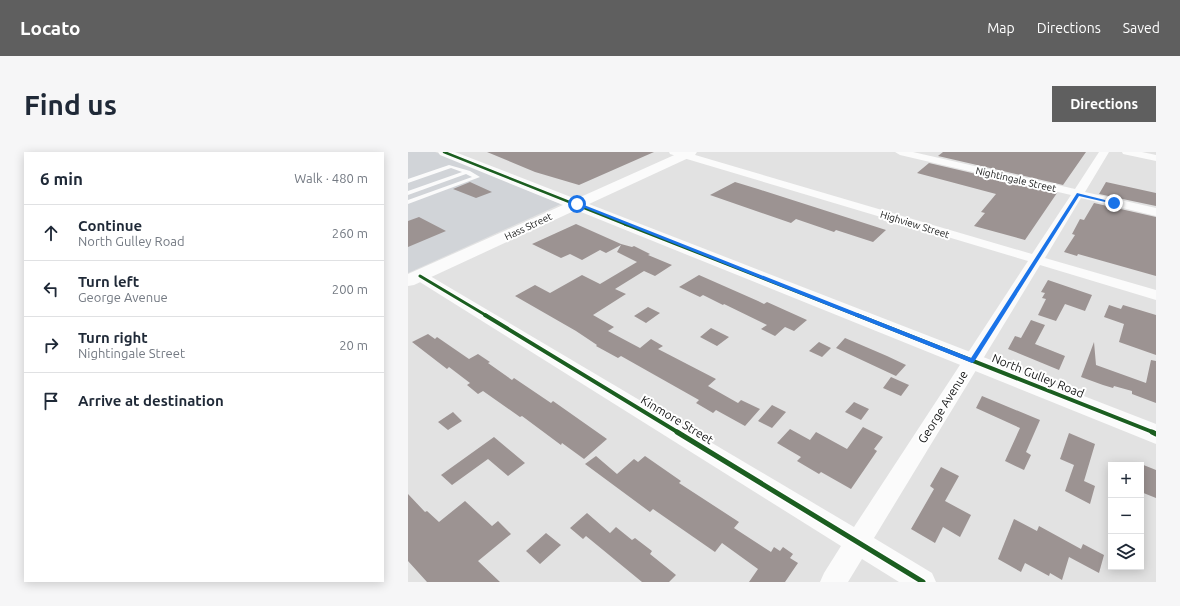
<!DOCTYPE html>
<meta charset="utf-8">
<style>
body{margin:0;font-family:Ubuntu,sans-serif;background:#f6f6f7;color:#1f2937}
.controls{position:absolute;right:12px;bottom:12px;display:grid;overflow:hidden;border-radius:0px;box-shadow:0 2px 10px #0003}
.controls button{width:36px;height:36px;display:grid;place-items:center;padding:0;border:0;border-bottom:1px solid #e0e1e3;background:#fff;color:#1f2937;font:20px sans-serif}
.stop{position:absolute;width:12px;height:12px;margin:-9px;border:3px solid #1a73e8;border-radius:50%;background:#fff}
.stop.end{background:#1a73e8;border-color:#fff;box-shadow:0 1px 4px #0008}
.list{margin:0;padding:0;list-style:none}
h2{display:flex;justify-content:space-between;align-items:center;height:52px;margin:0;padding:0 16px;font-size:17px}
h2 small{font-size:13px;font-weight:400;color:#747a83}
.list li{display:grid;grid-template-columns:26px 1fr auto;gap:12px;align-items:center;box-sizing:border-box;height:56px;padding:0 16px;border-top:1px solid #e0e1e3}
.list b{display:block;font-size:15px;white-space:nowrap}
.list p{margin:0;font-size:13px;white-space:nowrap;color:#747a83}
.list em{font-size:13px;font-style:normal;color:#747a83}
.icon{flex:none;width:22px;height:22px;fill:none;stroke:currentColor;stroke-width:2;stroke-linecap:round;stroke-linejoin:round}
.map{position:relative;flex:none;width:748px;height:430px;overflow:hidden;border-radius:0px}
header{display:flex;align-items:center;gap:24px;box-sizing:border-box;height:56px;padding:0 20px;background:#5f5f5f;color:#fff}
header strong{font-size:19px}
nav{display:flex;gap:22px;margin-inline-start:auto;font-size:14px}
.intro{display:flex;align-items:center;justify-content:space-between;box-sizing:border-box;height:96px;padding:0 24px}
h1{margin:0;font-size:28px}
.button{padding:10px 18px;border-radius:0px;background:#5f5f5f;color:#fff;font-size:14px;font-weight:700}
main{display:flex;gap:24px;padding:0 24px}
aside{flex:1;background:#fff;border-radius:0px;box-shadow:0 2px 10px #0003}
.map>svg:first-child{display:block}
</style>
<header>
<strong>Locato</strong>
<nav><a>Map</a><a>Directions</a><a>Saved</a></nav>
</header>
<div class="intro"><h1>Find us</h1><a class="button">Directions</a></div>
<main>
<aside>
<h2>6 min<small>Walk · 480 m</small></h2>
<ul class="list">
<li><svg class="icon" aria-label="ahead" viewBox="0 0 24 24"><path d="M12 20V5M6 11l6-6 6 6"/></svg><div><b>Continue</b><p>North Gulley Road</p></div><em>260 m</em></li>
<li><svg class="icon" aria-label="left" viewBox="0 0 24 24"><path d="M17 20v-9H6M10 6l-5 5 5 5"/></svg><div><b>Turn left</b><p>George Avenue</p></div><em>200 m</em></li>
<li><svg class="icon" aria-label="right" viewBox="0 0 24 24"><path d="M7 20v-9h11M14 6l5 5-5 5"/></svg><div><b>Turn right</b><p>Nightingale Street</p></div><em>20 m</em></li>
<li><svg class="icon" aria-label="arrive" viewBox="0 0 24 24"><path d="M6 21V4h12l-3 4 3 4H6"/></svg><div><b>Arrive at destination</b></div></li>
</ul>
</aside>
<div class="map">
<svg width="748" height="430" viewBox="0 0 748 430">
<rect width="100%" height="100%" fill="#e2e2e2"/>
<path fill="#d1d4d8" d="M0 0H27L153 52 0 121Z"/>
<path fill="#9c9392" d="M79 0H246L171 33 127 20Z
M535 0H678L655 33 530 4Z
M521 11 649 41 617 88 566 74 577 61 573 60 588 42 509 21Z
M62 30 84 40 68 46 45 37Z
M327 30 350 37 478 78 465 90 428 78 426 80 388 67 383 71 302 43Z
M698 30 748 41V54L691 42Z
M686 51 748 65V124L670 102 669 104 656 100 667 83 664 82 672 67 676 68Z
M11 65 38 79 0 95V69Z
M168 72 213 92 224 95 226 94 242 102 240 103 264 113 247 124 236 119 207 137 218 142 185 163 206 175 200 179 232 196 243 187 255 194 250 197 308 227 300 234 330 251 333 248 352 257 337 274 308 258 305 261 288 251 291 248 213 204 210 206 188 194 189 193 168 179 107 144 127 133 142 141 174 123 192 132 229 110 209 100 213 93 198 101 192 98 174 108 162 102 153 106 124 92Z
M291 123 350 149 356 152 359 150 399 168 386 179 377 175 367 184 353 177 359 173 316 152 315 153 295 143 292 145 271 135Z
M640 128 684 143 677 159 657 152 648 169 630 163 638 147 634 146 637 141 633 140Z
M701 153 713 157 715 153 748 163V203L711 190 716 172 696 165Z
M240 155 252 161 238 171 226 164Z
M623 168 637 173 627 192 657 204 651 218 600 197 607 184 613 186Z
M303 176 321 185 309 194 292 185Z
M20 182 27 187 29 185 61 207 70 202 82 210 80 211 104 228 106 226 143 251 145 249 199 287 176 307 154 291 153 293 114 264 112 265 75 239 70 242 59 233 62 231 41 215 39 217 4 190Z
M437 186 479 204 498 213 488 224 428 196Z
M411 190 423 196 414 205 401 199Z
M686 190 688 213 738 231 743 208 748 209V251L724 242V239L706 234 705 236 695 233 673 225Z
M483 225 501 233 493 244 475 236Z
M574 244 632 268 618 300 623 303 616 318 597 309 612 276 568 256Z
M446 250 461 257 453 268 437 260Z
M364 253 378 260 364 276 350 269Z
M45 260 54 269 40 278 30 270Z
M455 275 475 285 466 297 469 299 443 337 413 320 411 322 389 309 393 305 369 291 382 277 402 288 408 280 439 297Z
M661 281 687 292 676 329 687 334 682 352 657 339 666 313 652 307Z
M86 285 117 311 100 324 80 307 44 333 33 323Z
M188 304 209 322 226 307 230 310 237 304 273 329 271 331 331 370 326 376 363 400 366 395 372 399 375 395 385 402 382 406 390 411 377 430H341L350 417 314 391 307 400 245 357 242 360 177 312Z
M733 312 748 318V346L733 340Z
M533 315 551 324 537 349 563 363 552 385 535 375 527 391 503 377 526 337 522 334Z
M0 342 17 360 19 359 31 370 57 349 84 374 90 369 103 382 70 409 92 430H19L0 409Z
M179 361 202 381 208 375 224 388 227 386 244 399 242 402 268 423 261 430H234L178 384 175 387 162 376Z
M606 367 629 379 631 374 673 397 675 392 696 403 691 421 661 405 654 428 642 421 641 424 617 411 613 420 590 407Z
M138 381 153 393 132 412 118 399Z"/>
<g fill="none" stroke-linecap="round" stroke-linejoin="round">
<path fill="#fbfbfb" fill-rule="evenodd" d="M41 13 62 19 72 25 0 52V48L64 25 58 22 0 43V39L54 20 43 16 0 31V27Z"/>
<path fill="#fbfbfb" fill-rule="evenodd" d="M261 0H277L624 102 663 43 492 3 487 0H505L667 37 691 0H701L677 40 748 56V64L673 46 637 106 748 138V148L632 113 466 386 524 421 528 430H491L454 407 440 430H412L416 421 433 394 7 127 5 124 7 121 12 120 17 121 446 375 620 109 262 2Z
M714 0H734L748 3V9L715 2Z"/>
<path fill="#fbfbfb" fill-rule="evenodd" d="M30 0H47L168 47 273 0H289L287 3 181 52 748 272V292L168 58 6 133 0 134V122L155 53 32 3Z"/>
<defs>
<path id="cycleway-far3" d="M36 0 219 73"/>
<path id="cycleway-far2" d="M217 72 451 164
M12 124 79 164"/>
<path id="cycleway-far1" d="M77 163 271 281
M449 163 747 281"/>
<path id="cycleway" d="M269 280 515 430
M744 280 748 282"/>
</defs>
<use href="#cycleway-far3" stroke="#fff" stroke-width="4"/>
<use href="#cycleway-far2" stroke="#fff" stroke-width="5"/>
<use href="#cycleway-far1" stroke="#fff" stroke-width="6"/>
<use href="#cycleway" stroke="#fff" stroke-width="8"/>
<use href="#cycleway-far3" stroke="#1b5e20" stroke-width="2.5"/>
<use href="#cycleway-far2" stroke="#1b5e20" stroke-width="3"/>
<use href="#cycleway-far1" stroke="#1b5e20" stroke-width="4"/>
<use href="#cycleway" stroke="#1b5e20" stroke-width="5"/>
</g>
<path fill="#1a73e8" d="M669 41 709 51 706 52 671 44 566 210 564 211 167 52 171 51 563 206Z"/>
<g text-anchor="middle" stroke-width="4" stroke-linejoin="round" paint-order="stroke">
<g font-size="10" fill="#181919" stroke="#fff">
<text transform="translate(608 27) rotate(13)" y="4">Nightingale Street</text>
<text transform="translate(507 72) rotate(17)" y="4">Highview Street</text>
<text transform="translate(120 74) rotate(-25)" y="4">Hass Street</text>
</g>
<g font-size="12" fill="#181919" stroke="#fff">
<text transform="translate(630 224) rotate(22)" y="4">North Gulley Road</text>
<text transform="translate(535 255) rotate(-58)" y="4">George Avenue</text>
<text transform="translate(269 268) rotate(31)" y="4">Kinmore Street</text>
</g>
</g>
</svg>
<div class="controls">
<button>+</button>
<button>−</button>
<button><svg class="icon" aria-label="layers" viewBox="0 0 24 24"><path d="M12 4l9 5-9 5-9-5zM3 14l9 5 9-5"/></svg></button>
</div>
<div class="stop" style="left:169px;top:52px"></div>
<div class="stop end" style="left:706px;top:51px"></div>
</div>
</main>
